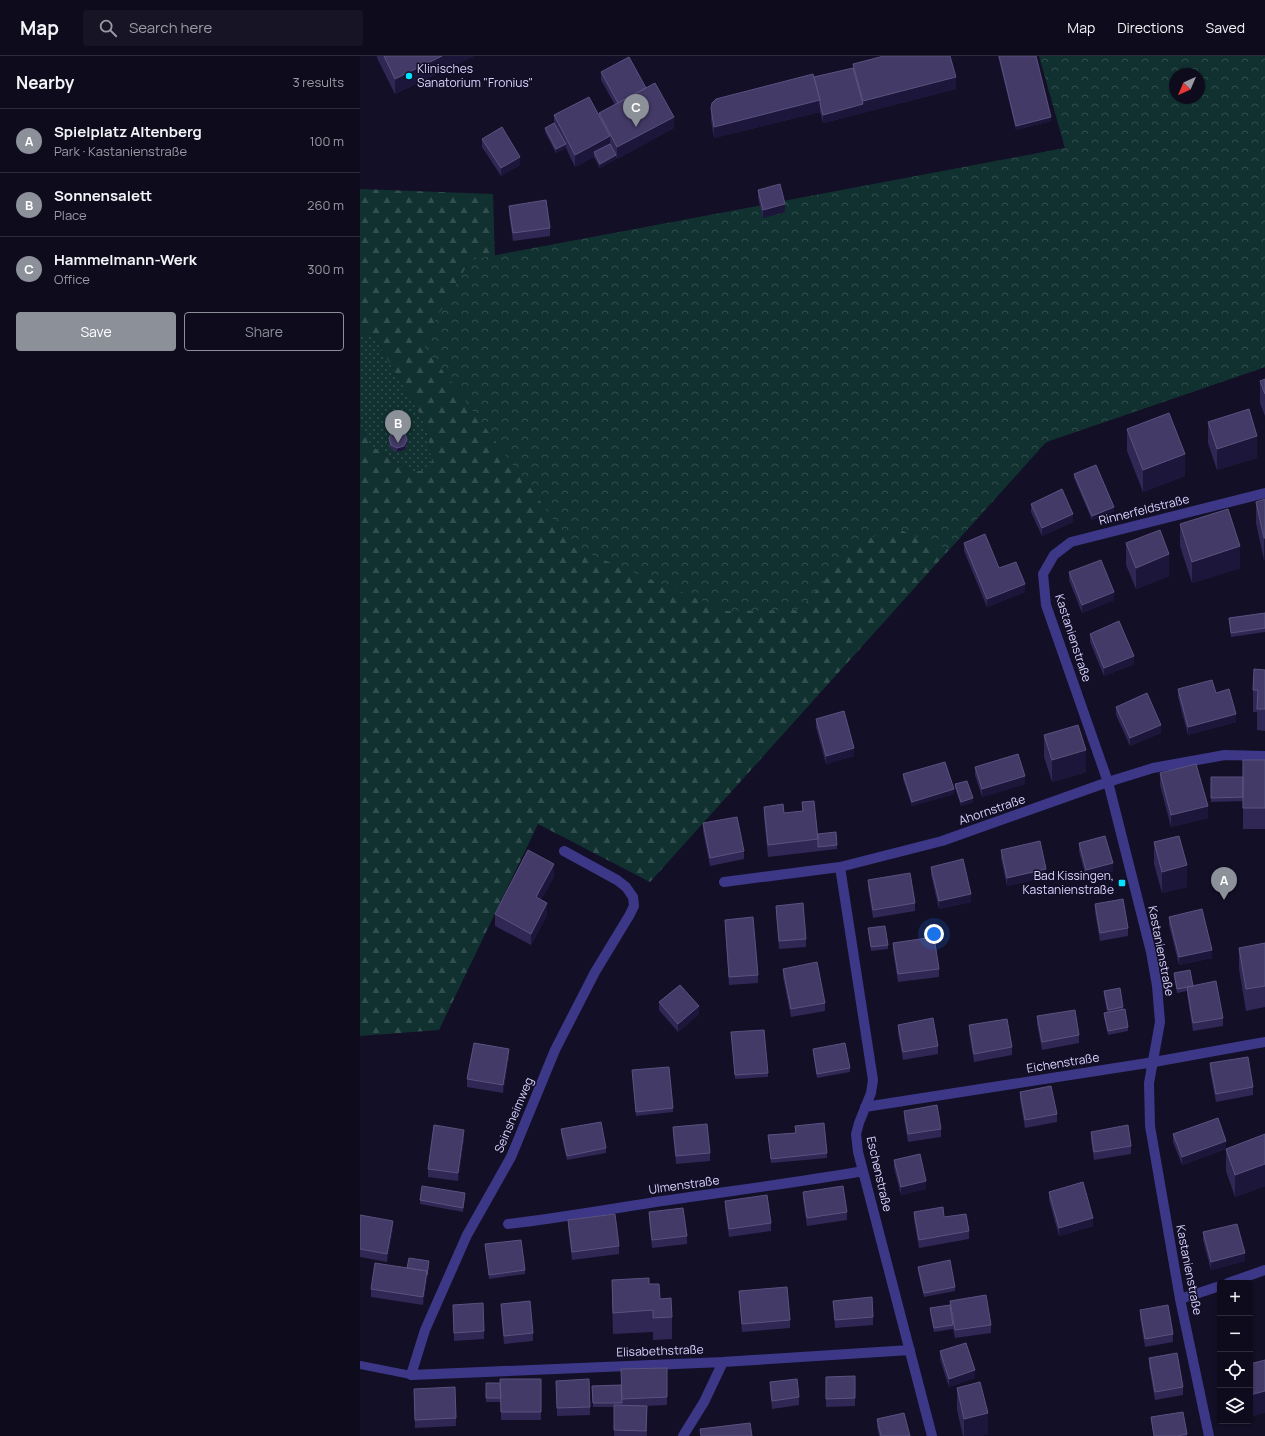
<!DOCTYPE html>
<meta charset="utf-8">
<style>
body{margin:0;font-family:Manrope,sans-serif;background:#171426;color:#f1f3f6}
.controls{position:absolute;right:12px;bottom:12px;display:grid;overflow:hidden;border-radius:4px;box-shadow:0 1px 3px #0004}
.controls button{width:36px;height:36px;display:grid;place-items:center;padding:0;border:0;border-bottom:1px solid #2e2b3b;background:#0e0b1d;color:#f1f3f6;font:20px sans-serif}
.compass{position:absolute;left:809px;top:12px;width:36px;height:36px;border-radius:50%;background:#0e0b1d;box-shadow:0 1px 3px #0004;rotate:224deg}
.you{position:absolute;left:574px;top:878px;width:14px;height:14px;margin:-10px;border:3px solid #fff;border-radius:50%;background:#1a73e8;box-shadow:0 0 0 6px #1a73e833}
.badge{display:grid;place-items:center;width:26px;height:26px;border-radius:50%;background:#8c9099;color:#fff;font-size:13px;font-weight:700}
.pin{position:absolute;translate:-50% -33px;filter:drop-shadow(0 1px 2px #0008)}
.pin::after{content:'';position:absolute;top:21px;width:14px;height:12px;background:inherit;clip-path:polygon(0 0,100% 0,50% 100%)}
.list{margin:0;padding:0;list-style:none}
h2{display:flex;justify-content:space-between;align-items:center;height:52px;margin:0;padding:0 16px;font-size:17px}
h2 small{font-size:13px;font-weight:400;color:#9b9ba4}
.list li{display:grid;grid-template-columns:26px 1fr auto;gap:12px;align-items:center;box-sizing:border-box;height:64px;padding:0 16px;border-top:1px solid #2e2b3b}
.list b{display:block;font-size:15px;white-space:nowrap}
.list p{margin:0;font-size:13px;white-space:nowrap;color:#9b9ba4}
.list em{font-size:13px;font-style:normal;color:#9b9ba4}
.actions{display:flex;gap:8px;padding:12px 16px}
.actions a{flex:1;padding:9px 0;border:1px solid #8c9099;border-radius:4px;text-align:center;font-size:14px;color:#8c9099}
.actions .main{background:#8c9099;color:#fff}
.icon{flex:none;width:22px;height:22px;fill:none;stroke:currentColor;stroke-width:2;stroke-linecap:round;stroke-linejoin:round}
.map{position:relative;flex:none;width:905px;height:1380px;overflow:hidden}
header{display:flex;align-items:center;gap:24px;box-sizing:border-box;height:56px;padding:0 20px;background:#0e0b1d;border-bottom:1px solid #2e2b3b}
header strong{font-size:19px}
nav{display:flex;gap:22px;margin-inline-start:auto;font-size:14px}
.search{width:280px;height:36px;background:#171426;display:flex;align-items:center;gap:10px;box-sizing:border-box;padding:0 14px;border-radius:4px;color:#9b9ba4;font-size:15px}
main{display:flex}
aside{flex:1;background:#0e0b1d}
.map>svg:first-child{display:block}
</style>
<header>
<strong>Map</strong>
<div class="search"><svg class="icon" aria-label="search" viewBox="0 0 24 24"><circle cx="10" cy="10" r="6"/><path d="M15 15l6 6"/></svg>Search here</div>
<nav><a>Map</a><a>Directions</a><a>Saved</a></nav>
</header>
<main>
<aside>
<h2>Nearby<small>3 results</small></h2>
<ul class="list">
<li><span class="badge">A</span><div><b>Spielplatz Altenberg</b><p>Park · Kastanienstraße</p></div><em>100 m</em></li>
<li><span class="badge">B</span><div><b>Sonnensalett</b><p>Place</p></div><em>260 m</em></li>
<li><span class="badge">C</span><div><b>Hammelmann-Werk</b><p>Office</p></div><em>300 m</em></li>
</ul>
<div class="actions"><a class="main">Save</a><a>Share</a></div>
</aside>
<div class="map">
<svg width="905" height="1380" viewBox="0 0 905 1380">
<defs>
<pattern id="grass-dots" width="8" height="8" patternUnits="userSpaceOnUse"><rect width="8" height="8" fill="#113130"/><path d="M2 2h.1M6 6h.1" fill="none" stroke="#334e4f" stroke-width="1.8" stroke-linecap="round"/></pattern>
<pattern id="forest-firs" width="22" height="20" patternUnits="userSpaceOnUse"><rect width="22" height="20" fill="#113130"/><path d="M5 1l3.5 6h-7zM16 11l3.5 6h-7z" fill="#334e4f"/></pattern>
<pattern id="park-crowns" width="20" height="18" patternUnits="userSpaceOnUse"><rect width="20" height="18" fill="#113130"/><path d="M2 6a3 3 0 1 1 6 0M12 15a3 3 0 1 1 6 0" fill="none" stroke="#334e4f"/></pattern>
</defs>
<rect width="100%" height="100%" fill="#130f27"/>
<path fill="url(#grass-dots)" d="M0 279H13L61 360 67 377 72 405 63 415H51L10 389 2 374 0 363Z"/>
<path fill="url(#forest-firs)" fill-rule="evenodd" d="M682 0H905V311L686 386 290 826 178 768 79 974 0 980V363L2 374 10 389 51 415H63L72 405 67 377 61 360 13 279H0V133L133 138 135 206 705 92ZM815 18H839V42H815Z"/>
<path fill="url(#park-crowns)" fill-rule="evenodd" d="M679 0H905V311L686 386 589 494 538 473 496 486 440 554 367 555 215 492 62 287 110 204 705 92ZM815 18H839V42H815Z"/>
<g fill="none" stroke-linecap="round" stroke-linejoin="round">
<path stroke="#3c3887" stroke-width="8" d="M0 1309 51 1319"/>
<path stroke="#3c3887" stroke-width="10" d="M204 795 257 824 266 831 273 841 274 850 269 860 235 916 195 994 151 1101 107 1179 65 1274 51 1319 363 1306 550 1294
M480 811 513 1024 511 1037 499 1067 496 1078 498 1096 572 1380
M364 826 480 811 582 785 748 726 793 712 865 699 905 700
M505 1051 794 1006 905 986
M148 1168C200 1162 250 1153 302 1145 369 1135 436 1127 503 1115
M868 1227 905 1214
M820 1243 860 1230
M323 1380 344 1346 363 1306
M849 1380 820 1243 790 1070 789 1027 800 966 797 930 791 896 748 726 686 549 683 518 694 499 711 486 905 437"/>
</g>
<path fill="#312755" d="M17 0H114L35 38 17 2Z
M638 0H676L691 65 656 74Z
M493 8 596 33 463 67 460 56 354 82 351 64V52L454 21 493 12Z
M241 16 286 32 314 72 257 103 256 101V103L240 112 234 101 215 111 206 92 196 97 185 76V72L194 67V59H239V57L255 49 241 24Z
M122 83 160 109 141 120 122 91Z
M398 134 425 156 403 162 398 142Z
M149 150 190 172V180L153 185 149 158Z
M905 323V360L900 347V325Z
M848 366 897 402 857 414 848 387Z
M767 373 825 420 783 436 767 395Z
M29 382 47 388 44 394 37 396 31 393 29 386Z
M714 418 754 455 732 464 714 422Z
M905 443V504H904L896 467V446Z
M671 448 713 466 682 480 671 456Z
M820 468 880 512 832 527 820 490Z
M604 487 639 512 665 536 627 551 604 495Z
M766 487 809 520 776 533 766 509Z
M709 516 754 544 722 557 709 524Z
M905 557V576L871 581 869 562Z
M730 578 774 608 744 620 730 586Z
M905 614V675L897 674V656H893V634Z
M818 633 856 637 876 666 828 679 818 641Z
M756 651 801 677 770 690 756 659Z
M456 663 494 700 466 708 456 671Z
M684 679 726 716 692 726 684 701Z
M883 704H905V773H883Z
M615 711 665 728 622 741 615 719Z
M800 717 848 762 811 771 800 729Z
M543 718 594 738 552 750 543 723Z
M851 721H883V745L851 746Z
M595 728 613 746 601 750 595 732Z
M442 746 458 778 477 789V793L408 801 404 762V751L424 757 442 755Z
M343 767 384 795V803L350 810 343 775Z
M794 786 827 831 802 837 794 808Z
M719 787 753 815 726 822 719 795Z
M641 794 686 821 647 830 641 802Z
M571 811 611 846 579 853 571 819Z
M194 820 181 844 187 859 171 889 135 870V858Z
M508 824 555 847V855L513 862 508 832Z
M735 848 768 872V880L740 885 735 856Z
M416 850 446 883V891L419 893 416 858Z
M809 861 852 902 819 909 809 869Z
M365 864 398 919V927L369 929 365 871Z
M508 872 528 889V893L511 895Z
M533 887 579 913V921L538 926 533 895Z
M905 887V951L886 955 879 913V892Z
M423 913 465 947V955L431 961 423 921Z
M814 917 833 930 863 962V970L833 975 827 939V935L817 937 814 921Z
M744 935 763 951V953L768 971V975L748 979 744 961V957L747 956 744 939Z
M299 946 339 958 318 976 299 954Z
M677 960 719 979V987L682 994 677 968Z
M538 969 578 990V998L543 1004 538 977Z
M609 969 652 991V999L614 1006 609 977Z
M371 976 408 1017V1021L375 1023Z
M453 993 490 1012V1016L457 1022 453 997Z
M149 1001 143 1037 107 1031V1023Z
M850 1007 893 1031V1039L856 1046 850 1015Z
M272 1014 313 1052V1056L276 1060Z
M660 1036 697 1058V1066L665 1072 660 1044Z
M544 1055 581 1073V1081L548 1086 544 1063Z
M435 1070 467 1097V1102L411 1107 408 1079 435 1077Z
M313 1071 350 1097V1105L316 1108 313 1079Z
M201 1073 246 1092V1097L207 1104 201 1078Z
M731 1076 771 1090V1098L734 1104 731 1084Z
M813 1078 866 1093 822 1109 813 1086Z
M905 1078V1130L875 1141 866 1115V1093Z
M104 1082 98 1125 68 1121V1113Z
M534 1104 566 1133 541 1139 534 1112Z
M443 1136 487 1156V1164L447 1170 443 1144Z
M689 1136 733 1170 699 1180 689 1144Z
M105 1141 103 1156 60 1148V1144Z
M365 1145 411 1167V1175L369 1181 365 1153Z
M289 1156 327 1180V1188L292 1192 289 1164Z
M554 1156 584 1161 609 1175V1183L559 1192 554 1164Z
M0 1159 33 1173 27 1206 0 1201Z
M208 1164 259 1190V1198L212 1204 208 1172Z
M843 1176 885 1205 851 1214 843 1184Z
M125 1188 165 1214V1218L129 1223Z
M69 1209 63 1249 11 1241V1233L47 1212Z
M558 1211 595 1231V1235L564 1241 558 1215Z
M252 1224 289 1228 312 1261V1283L293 1284V1276L253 1278 252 1246Z
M379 1235 430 1264V1272L382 1276 379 1243Z
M473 1245 513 1261V1269L475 1272Z
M590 1245 631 1269V1277L595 1282 593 1273 574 1276 570 1257V1252L590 1249Z
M141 1248 173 1277V1285L144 1288 141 1256Z
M93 1249 124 1275V1283L94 1285Z
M780 1254 813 1278V1286L785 1291 780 1262Z
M580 1295 615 1322 589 1331 580 1303Z
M789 1302 823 1331V1339L795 1344 789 1310Z
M307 1312V1349L284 1350H287V1380H254V1351H233L232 1330 261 1329Z
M495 1320V1350L466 1351V1321Z
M181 1323V1364H141V1336V1346H126V1327H140Z
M196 1325 230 1351V1359L197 1360Z
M410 1326 439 1341V1349L412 1353 410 1334Z
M597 1332 628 1378 621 1380H603L597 1354Z
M54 1333 96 1362V1370L55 1372Z
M791 1361 827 1378V1380H794L791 1365Z
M517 1363 550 1380H519L517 1371Z"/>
<path fill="#1d163b" d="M82 0H114L35 38V23Z
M596 21V33L463 67V59L503 48V45Z
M460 44V56L354 82V71Z
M314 61V72L257 103V91Z
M691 61V65L656 74V70Z
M250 80V92L234 96V101L215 111V99Z
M206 88V92L196 97V93Z
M256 99V103L240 112V108Z
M160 101V109L141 120V112Z
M425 148V156L403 162V154Z
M897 380V402L857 414V393Z
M47 384V388L44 394 37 396V392Z
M825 398V420L783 436V414Z
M754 451V455L732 464V460Z
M713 458V466L682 480V472Z
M904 482H905V504H904Z
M880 490V512L832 527V506Z
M809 498V520L776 533V512Z
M665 528V536L627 551V543Z
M754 536V544L722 557V549Z
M774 600V608L744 620V612Z
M876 658V666L828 679V671Z
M801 669V677L770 690V682Z
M494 692V700L466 708V700Z
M726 694V716L692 726V704Z
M665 720V728L622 741V733Z
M594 733V738L552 750V746Z
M613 742V746L601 750V746Z
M848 750V762L811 771V759Z
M753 807V815L726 822V814Z
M194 808V820L176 853V841Z
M827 809V831L802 837V816Z
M686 813V821L647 830V822Z
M611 838V846L579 853V845Z
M187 847V859L171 889V878Z
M852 894V902L819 909V901Z
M339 950V958L318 976V968Z
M149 993V1001L143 1037V1029Z
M104 1074V1082L98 1125V1117Z
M866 1085V1093L822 1109V1101Z
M905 1108V1130L875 1141V1119Z
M566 1125V1133L541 1139V1131Z
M105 1137V1141L103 1156V1152Z
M733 1162V1170L699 1180V1172Z
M33 1165V1173L27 1206V1198Z
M885 1197V1205L851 1214V1206Z
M69 1205V1209L63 1249V1241L67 1215Z
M615 1314V1322L589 1331V1323Z
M905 1335V1357L890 1361V1339Z
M628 1357V1378L621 1380H604V1363Z"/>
<path fill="#433a67" stroke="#5a527f" d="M24 0H82L35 23Z
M524 0H590L596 21 503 45 493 8Z
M639 0H676L691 61 656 70Z
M269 1 286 32 258 47 241 16Z
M493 12 503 48 463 59 460 48V44L454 21Z
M453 18 460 44 354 71 351 52 352 47 356 43Z
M295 27 314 61 257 91 239 57Z
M229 41 250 80 215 99 194 59Z
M194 67 206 88 196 93 185 72Z
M142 71 160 101 141 112 122 83Z
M250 88 256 99 240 108 234 96Z
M420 128 425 148 403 154 398 134Z
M186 144 190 172 153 177 149 150Z
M905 323V338L900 325Z
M889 353 897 380 857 393 848 366Z
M809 357 825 398 783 414 767 373Z
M39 374 45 377 47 384 44 390 37 392 31 389 29 382 32 376Z
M736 409 754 451 732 460 714 418Z
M702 433 713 458 682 472 671 448Z
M905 443V482H904L896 446Z
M868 453 880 490 832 506 820 468Z
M800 474 809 498 776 512 766 487Z
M625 478 639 512 656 506 665 528 627 543 604 487Z
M741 504 754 536 722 549 709 516Z
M905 557V572L871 577 869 562Z
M759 565 774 600 744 612 730 578Z
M894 613 905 614V653H897L898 634H893Z
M852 624 856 637 869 633 876 658 828 671 818 633Z
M787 637 801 669 770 682 756 651Z
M484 655 494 692 466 700 456 663Z
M718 669 726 694 692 704 684 679Z
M658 698 665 720 622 733 615 711Z
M883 704H905V752H883Z
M585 706 594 733 552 746 543 718Z
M836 708 848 750 811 759 800 717Z
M851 721H883V741L851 742Z
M607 725 613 742 601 746 595 728Z
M454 745 458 783 408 789 404 751 423 748 424 757 443 755 442 746Z
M377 761 384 795 350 802 343 767Z
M476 776 477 789 458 791V778Z
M745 780 753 807 726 814 719 787Z
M819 780 827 809 802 816 794 786Z
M680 785 686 813 647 822 641 794Z
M168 794 194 808 176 841 187 847 171 878 135 858Z
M603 803 611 838 579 845 571 811Z
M550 817 555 847 513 854 508 824Z
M763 843 768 872 740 877 735 848Z
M443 847 446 883 419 885 416 850Z
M842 853 852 894 819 901 809 861Z
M393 861 398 919 369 921 365 864Z
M525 870 528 889 511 891 508 872Z
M574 881 579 913 538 918 533 887Z
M905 887V930L886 933 879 892Z
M457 906 465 947 431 953 423 913Z
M830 914 833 930 817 933 814 917Z
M856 925 863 962 833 967 827 931Z
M320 929 339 950 318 968 299 946Z
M760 932 763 951 748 954 744 935Z
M765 953 768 971 748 975 744 957Z
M715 954 719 979 682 986 677 960Z
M573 962 578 990 543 996 538 969Z
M647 963 652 991 614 998 609 969Z
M404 974 408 1017 375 1019 371 976Z
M114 987 149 993 143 1029 107 1023Z
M485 987 490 1012 457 1018 453 993Z
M888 1001 893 1031 856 1038 850 1007Z
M309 1011 313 1052 276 1056 272 1014Z
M691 1030 697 1058 665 1064 660 1036Z
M577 1049 581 1073 548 1078 544 1055Z
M858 1062 866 1085 822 1101 813 1078Z
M241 1066 246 1092 207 1100 201 1073Z
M464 1067 467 1097 411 1103 408 1079 436 1077 435 1070Z
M347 1068 350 1097 316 1100 313 1071Z
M74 1069 104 1074 98 1117 68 1113Z
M768 1069 771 1090 734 1096 731 1076Z
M905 1078V1108L875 1119 866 1093Z
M560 1098 566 1125 541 1131 534 1104Z
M723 1126 733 1162 699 1172 689 1136Z
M62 1130 105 1137 103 1152 60 1144Z
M483 1130 487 1156 447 1162 443 1136Z
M407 1139 411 1167 369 1173 365 1145Z
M583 1151 584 1161 606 1158 609 1175 559 1184 554 1156Z
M323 1152 327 1180 292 1184 289 1156Z
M255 1158 259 1190 212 1196 208 1164Z
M0 1159 33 1165 27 1198 0 1193Z
M877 1168 885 1197 851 1206 843 1176Z
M161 1184 165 1214 129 1219 125 1188Z
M49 1202 69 1205 67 1219V1215L47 1212Z
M590 1204 595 1231 564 1237 558 1211Z
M15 1207 67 1215 63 1241 11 1233Z
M289 1222V1228H299L300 1243 311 1242 312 1261 293 1262V1254L253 1257 252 1224Z
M427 1231 430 1264 382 1268 379 1235Z
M626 1239 631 1269 595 1274 590 1245Z
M512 1241 513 1261 475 1264 473 1245Z
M170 1245 173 1277 144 1280 141 1248Z
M123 1247 124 1275 94 1277 93 1249Z
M590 1249 593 1269 574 1272 570 1252Z
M808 1249 813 1278 785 1283 780 1254Z
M606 1287 615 1314 589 1323 580 1295Z
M817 1297 823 1331 795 1336 789 1302Z
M905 1304V1335L890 1339V1308Z
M307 1312V1341L262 1343 261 1313Z
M495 1320V1342L466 1343V1321Z
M140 1323H181V1356H141Z
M229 1323 230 1351 197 1352 196 1325Z
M437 1323 439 1341 412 1345 410 1326Z
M620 1326 628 1357 604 1363 597 1332Z
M126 1327H140L141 1342H126Z
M261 1329 262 1347H233L232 1330Z
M95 1331 96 1362 55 1364 54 1333Z
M254 1349 287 1350 286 1375 254 1374Z
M823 1356 827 1378 817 1380H794L791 1361Z
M544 1357 550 1380H521L517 1363Z
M390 1367 392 1380H341L340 1373Z"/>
<g fill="#00e4ff" stroke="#130f27" stroke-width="1.5">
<circle cx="49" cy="20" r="4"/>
<rect x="758" y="823" width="8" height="8" rx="2"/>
</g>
<g text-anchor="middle" stroke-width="3" stroke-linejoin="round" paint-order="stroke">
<g font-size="12" fill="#d9d4ff" stroke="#130f27" text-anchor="start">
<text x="57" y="17">Klinisches<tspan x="57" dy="14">Sanatorium "Fronius"</tspan></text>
<text x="754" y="824" text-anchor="end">Bad Kissingen,<tspan x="754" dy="14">Kastanienstraße</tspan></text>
</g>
<g font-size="12" fill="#d9d4ff" stroke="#130f27">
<text transform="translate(784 454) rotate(-14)" y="4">Rinnerfeldstraße</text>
<text transform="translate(713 582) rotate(72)" y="4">Kastanienstraße</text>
<text transform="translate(632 754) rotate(-19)" y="4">Ahornstraße</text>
<text transform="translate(801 895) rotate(79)" y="4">Kastanienstraße</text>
<text transform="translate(703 1007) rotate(-9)" y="4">Eichenstraße</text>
<text transform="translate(154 1059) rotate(-67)" y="4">Seinsheimweg</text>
<text transform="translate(519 1118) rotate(77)" y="4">Eschenstraße</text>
<text transform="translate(324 1129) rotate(-8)" y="4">Ulmenstraße</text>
<text transform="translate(829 1214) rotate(79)" y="4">Kastanienstraße</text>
<text transform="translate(300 1295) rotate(-2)" y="4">Elisabethstraße</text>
</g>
</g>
</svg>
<div class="controls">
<button>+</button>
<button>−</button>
<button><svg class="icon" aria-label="locate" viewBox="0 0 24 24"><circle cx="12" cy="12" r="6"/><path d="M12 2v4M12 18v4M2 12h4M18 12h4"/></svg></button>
<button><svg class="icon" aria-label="layers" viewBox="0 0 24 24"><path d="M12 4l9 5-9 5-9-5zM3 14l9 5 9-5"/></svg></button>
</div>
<svg class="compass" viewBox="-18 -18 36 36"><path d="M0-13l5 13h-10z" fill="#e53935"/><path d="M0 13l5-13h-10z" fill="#9b9ba4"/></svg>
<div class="you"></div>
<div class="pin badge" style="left:864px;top:844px">A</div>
<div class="pin badge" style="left:38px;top:387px">B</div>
<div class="pin badge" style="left:276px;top:71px">C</div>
</div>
</main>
